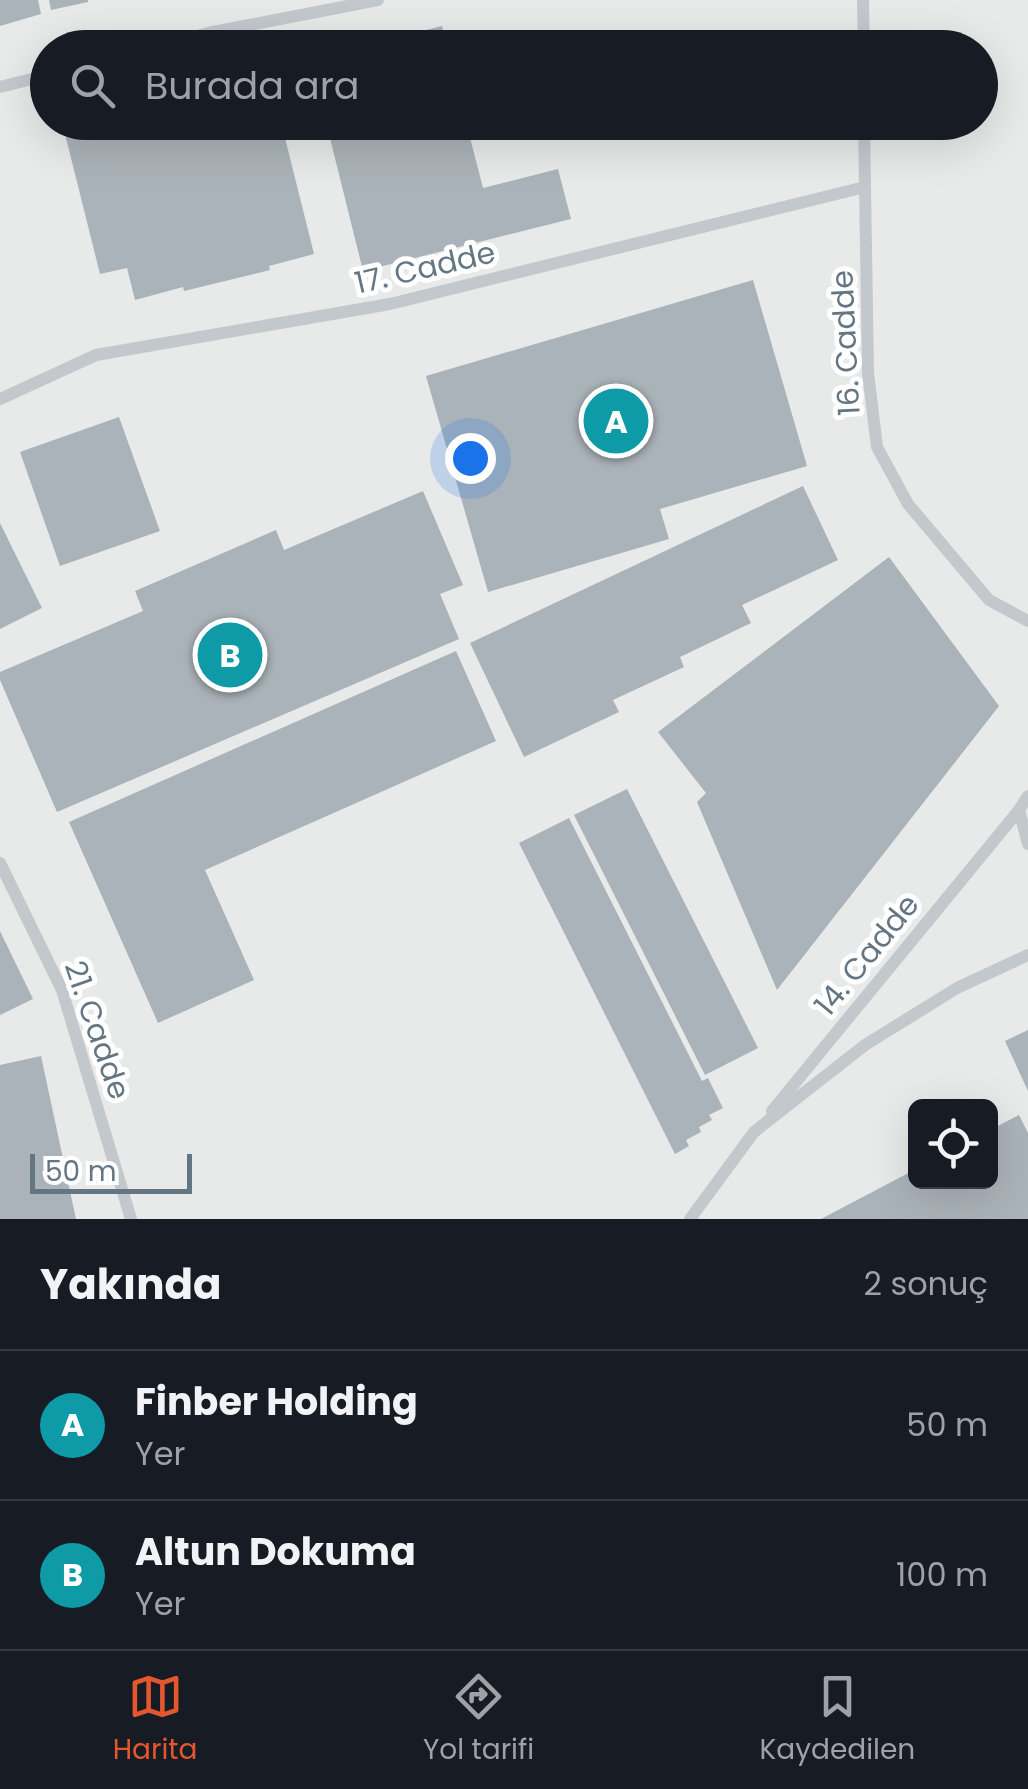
<!DOCTYPE html>
<html lang="tr">
<meta charset="utf-8">
<style>
body{margin:0;font-family:Poppins,sans-serif;background:#242831;color:#f1f3f6}
.controls{position:absolute;right:30px;bottom:30px;display:grid;overflow:hidden;border-radius:15px;box-shadow:0 10px 40px #0002}
.controls button{width:90px;height:90px;display:grid;place-items:center;padding:0;border:0;border-bottom:2px solid #363941;background:#171b24;color:#f1f3f6;font:50px sans-serif}
.scale{position:absolute;left:30px;bottom:25px;width:162px;box-sizing:border-box;padding-left:10px;border:5px solid #657683;border-top:0;font-size:28px;line-height:35px;white-space:nowrap;color:#657683;-webkit-text-stroke:8px #fff;paint-order:stroke}
.you{position:absolute;left:470px;top:458px;width:35px;height:35px;margin:-25px;border:8px solid #fff;border-radius:50%;background:#1a73e8;box-shadow:0 0 0 15px #1a73e833}
.badge{display:grid;place-items:center;width:65px;height:65px;border-radius:50%;background:#e4572e;color:#fff;font-size:32px;font-weight:700}
.pin{position:absolute;translate:-50% -50%;border:5px solid #fff;box-shadow:0 2px 10px #0006}
.list{margin:0;padding:0;list-style:none}
h2{display:flex;justify-content:space-between;align-items:center;height:130px;margin:0;padding:0 40px;font-size:42px}
h2 small{font-size:32px;font-weight:400;color:#9ea1a6}
.list li{display:grid;grid-template-columns:65px 1fr auto;gap:30px;align-items:center;box-sizing:border-box;height:150px;padding:0 40px;border-top:2px solid #363941}
.list b{display:block;font-size:38px;white-space:nowrap}
.list p{margin:0;font-size:32px;white-space:nowrap;color:#9ea1a6}
.list em{font-size:32px;font-style:normal;color:#9ea1a6}
.icon{flex:none;width:55px;height:55px;fill:none;stroke:currentColor;stroke-width:2;stroke-linecap:round;stroke-linejoin:round}
.map{position:relative;flex:none;width:1028px;height:1219px;overflow:hidden}
.search{position:absolute;background:#171b24;box-shadow:0 10px 40px #0002;left:30px;right:30px;top:30px;height:110px;display:flex;align-items:center;gap:25px;box-sizing:border-box;padding:0 35px;border-radius:55px;color:#9ea1a6;font-size:38px}
.sheet{height:430px;background:#171b24}
nav{display:flex;justify-content:space-around;align-items:center;box-sizing:border-box;height:140px;border-top:2px solid #363941;background:#171b24;font-size:28px;color:#9ea1a6}
nav a{display:grid;justify-items:center;gap:5px}
nav .on{color:#e4572e}
.map>svg:first-child{display:block}
</style>
<div class="map">
<svg width="1028" height="1219" viewBox="0 0 1028 1219">
<rect width="100%" height="100%" fill="#fafaf8"/>
<path fill="#e8e9e9" fill-rule="evenodd" d="M0 0H1028V1219H0ZM48 48H980V122H48ZM916 1106H990V1182H916Z"/>
<path fill="#aab3b9" d="M0 0H38L41 14 0 26Z
M49 0H88V2L51 10Z
M442 26 448 48H363V46Z
M62 122H281L314 254 269 266 270 270 184 291 183 287 135 300 127 268 100 274Z
M326 122H466L483 188 558 169 571 219 363 271Z
M753 280 807 466 660 509 669 539 488 592 426 376Z
M119 417 160 531 60 566 20 452Z
M803 486 838 560 742 605 751 623 680 657 684 667 613 700 619 712 524 757 470 643Z
M423 491 463 585 440 594 459 639 57 812 0 680V672L143 611 135 591 276 530 284 550Z
M0 523 42 608 0 629Z
M889 557 999 706 777 990 697 802 706 793 658 732Z
M456 651 496 741 205 870 254 980 158 1023 69 822Z
M627 789 758 1048 705 1075 574 815Z
M569 818 702 1081 708 1078 723 1108 709 1115 712 1120 699 1127 701 1132 686 1140 689 1146 675 1154 519 843Z
M0 931 33 999 0 1015Z
M1028 1030V1091L1005 1041Z
M41 1056 76 1219H0V1065Z
M1019 1115 1028 1133V1219H821L916 1169V1182H990V1130Z"/>
<g fill="none" stroke-linecap="round" stroke-linejoin="round">
<path stroke="#c3c8cc" stroke-width="12" d="M863 0 864 48
M151 48 208 33 378 0
M0 87 48 75
M864 122 868 373 877 447 908 504 989 600 1028 621
M0 399 96 355 390 304 865 187
M1019 810 1028 844
M0 863 62 990 131 1219
M772 1111 1019 810 1028 796
M690 1219 754 1132 865 1045 957 988 1028 955"/>
</g>
<g text-anchor="middle" stroke-width="10" stroke-linejoin="round" paint-order="stroke">
<g font-size="30" fill="#657683" stroke="#fff">
<text transform="translate(425 268) rotate(-13)" y="10">17. Cadde</text>
<text transform="translate(846 343) rotate(-93)" y="10">16. Cadde</text>
<text transform="translate(867 955) rotate(-51)" y="10">14. Cadde</text>
<text transform="translate(97 1030) rotate(71)" y="10">21. Cadde</text>
</g>
</g>
</svg>
<div class="controls">
<button><svg class="icon" aria-label="locate" viewBox="0 0 24 24"><circle cx="12" cy="12" r="6"/><path d="M12 2v4M12 18v4M2 12h4M18 12h4"/></svg></button>
</div>
<div class="scale">50 m</div>
<div class="you"></div>
<div class="pin badge" style="left:616px;top:421px;background:#0f9aa8">A</div>
<div class="pin badge" style="left:230px;top:655px;background:#0f9aa8">B</div>
<div class="search"><svg class="icon" aria-label="search" viewBox="0 0 24 24"><circle cx="10" cy="10" r="6"/><path d="M15 15l6 6"/></svg>Burada ara</div>
</div>
<section class="sheet">
<h2>Yakında<small>2 sonuç</small></h2>
<ul class="list">
<li><span class="badge" style="background:#0f9aa8">A</span><div><b>Finber Holding</b><p>Yer</p></div><em>50 m</em></li>
<li><span class="badge" style="background:#0f9aa8">B</span><div><b>Altun Dokuma</b><p>Yer</p></div><em>100 m</em></li>
</ul>
</section>
<nav>
<a class="on"><svg class="icon" aria-label="map" viewBox="0 0 24 24"><path d="M3 6l6-2 6 2 6-2v14l-6 2-6-2-6 2zM9 4v14M15 6v14"/></svg>Harita</a>
<a><svg class="icon" aria-label="directions" viewBox="0 0 24 24"><path d="M12 3l9 9-9 9-9-9zM9 14v-3h6M13 9l2 2-2 2"/></svg>Yol tarifi</a>
<a><svg class="icon" aria-label="saved" viewBox="0 0 24 24"><path d="M7 4h10v16l-5-4-5 4z"/></svg>Kaydedilen</a>
</nav>
